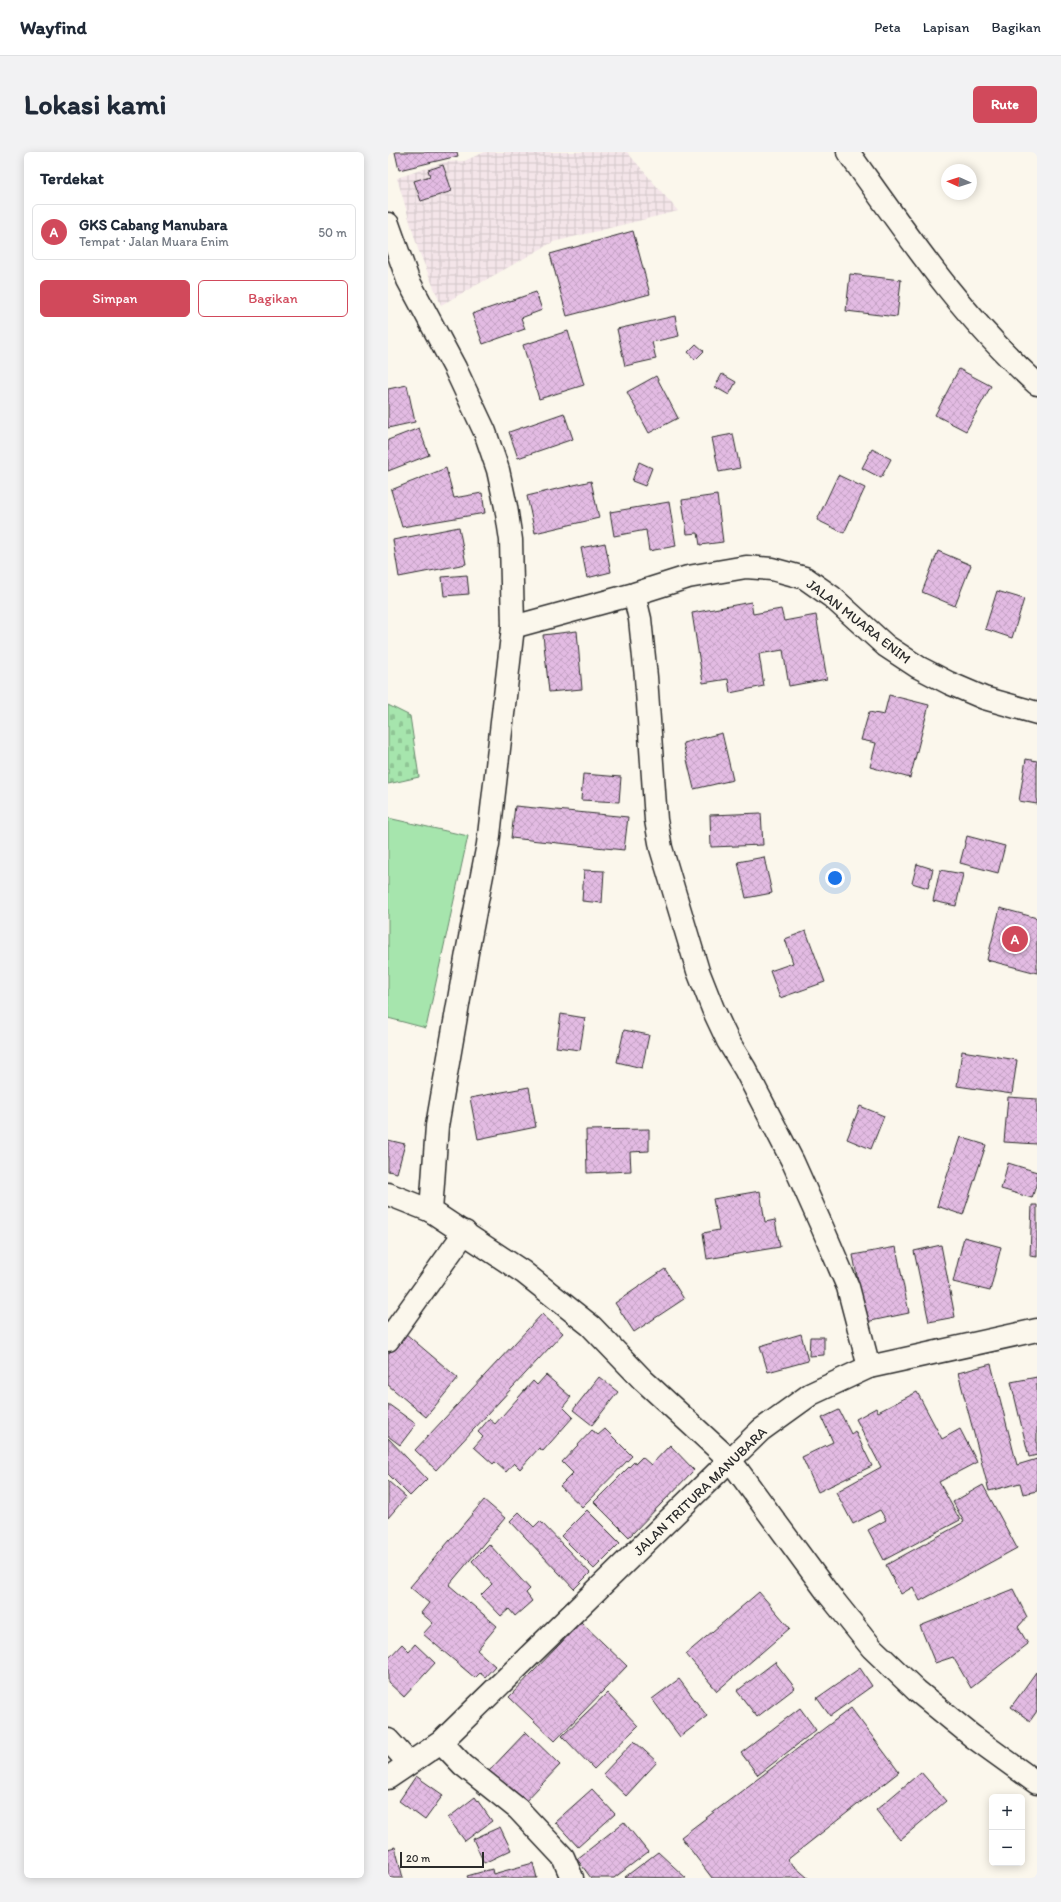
<!DOCTYPE html>
<html lang="id">
<meta charset="utf-8">
<style>
body{margin:0;font-family:Itim,sans-serif;background:#f2f2f3;color:#1f2937}
.controls{position:absolute;right:12px;bottom:12px;display:grid;overflow:hidden;border-radius:6px;box-shadow:0 2px 10px #0003}
.controls button{width:36px;height:36px;display:grid;place-items:center;padding:0;border:0;border-bottom:1px solid #e0e1e3;background:#fff;color:#1f2937;font:20px sans-serif}
.compass{position:absolute;left:553px;top:12px;width:36px;height:36px;border-radius:50%;background:#fff;box-shadow:0 2px 10px #0003;rotate:273deg}
.scale{position:absolute;left:12px;bottom:10px;width:84px;box-sizing:border-box;padding-left:4px;border:2px solid #2b2b2b;border-top:0;font-size:11px;line-height:14px;white-space:nowrap;color:#2b2b2b;-webkit-text-stroke:3px #fbf7ec;paint-order:stroke}
.you{position:absolute;left:447px;top:726px;width:14px;height:14px;margin:-10px;border:3px solid #fff;border-radius:50%;background:#1a73e8;box-shadow:0 0 0 6px #1a73e833}
.badge{display:grid;place-items:center;width:26px;height:26px;border-radius:50%;background:#d1495b;color:#fff;font-size:13px;font-weight:700}
.pin{position:absolute;translate:-50% -50%;border:2px solid #fff;box-shadow:0 1px 4px #0006}
.list{margin:0;padding:0;list-style:none}
h2{display:flex;justify-content:space-between;align-items:center;height:52px;margin:0;padding:0 16px;font-size:17px}
h2 small{font-size:13px;font-weight:400;color:#747a83}
.list li{display:grid;grid-template-columns:26px 1fr auto;gap:12px;align-items:center;box-sizing:border-box;height:56px;margin:0 8px 8px;padding:0 8px;border:1px solid #e0e1e3;border-radius:6px}
.list b{display:block;font-size:15px;white-space:nowrap}
.list p{margin:0;font-size:13px;white-space:nowrap;color:#747a83}
.list em{font-size:13px;font-style:normal;color:#747a83}
.actions{display:flex;gap:8px;padding:12px 16px}
.actions a{flex:1;padding:9px 0;border:1px solid #d1495b;border-radius:6px;text-align:center;font-size:14px;color:#d1495b}
.actions .main{background:#d1495b;color:#fff}
.map{position:relative;flex:none;width:649px;height:1726px;overflow:hidden;border-radius:6px}
header{display:flex;align-items:center;gap:24px;box-sizing:border-box;height:56px;padding:0 20px;background:#fff;border-bottom:1px solid #e0e1e3}
header strong{font-size:19px}
nav{display:flex;gap:22px;margin-inline-start:auto;font-size:14px}
.intro{display:flex;align-items:center;justify-content:space-between;box-sizing:border-box;height:96px;padding:0 24px}
h1{margin:0;font-size:28px}
.button{padding:10px 18px;border-radius:6px;background:#d1495b;color:#fff;font-size:14px;font-weight:700}
main{display:flex;gap:24px;padding:0 24px}
aside{flex:1;background:#fff;border-radius:6px;box-shadow:0 2px 10px #0003}
.map>svg:first-child{display:block}
</style>
<header>
<strong>Wayfind</strong>
<nav><a>Peta</a><a>Lapisan</a><a>Bagikan</a></nav>
</header>
<div class="intro"><h1>Lokasi kami</h1><a class="button">Rute</a></div>
<main>
<aside>
<h2>Terdekat<small></small></h2>
<ul class="list">
<li><span class="badge">A</span><div><b>GKS Cabang Manubara</b><p>Tempat · Jalan Muara Enim</p></div><em>50 m</em></li>
</ul>
<div class="actions"><a class="main">Simpan</a><a>Bagikan</a></div>
</aside>
<div class="map">
<svg width="649" height="1726" viewBox="0 0 649 1726">
<defs>
<pattern id="industrial-grid" width="8" height="8" patternUnits="userSpaceOnUse"><rect width="8" height="8" fill="#f4e5e9"/><path d="M0 4h8M4 0v8" fill="none" stroke="#d1c5c8"/></pattern>
<pattern id="cemetery-stones" width="16" height="16" patternUnits="userSpaceOnUse"><rect width="16" height="16" fill="#a6e5ad"/><path d="M2 7V4a2 2 0 0 1 4 0v3zM10 15v-3a2 2 0 0 1 4 0v3z" fill="#8fc595"/></pattern>
<pattern id="building-cross-hatch" width="8" height="8" patternUnits="userSpaceOnUse"><rect width="8" height="8" fill="#e3bbe3"/><path d="M0 0l8 8M0 8l8-8" fill="none" stroke="#c3a1c3"/></pattern>
</defs>
<rect width="100%" height="100%" fill="#fbf7ec"/>
<filter id="ink" filterUnits="userSpaceOnUse"><feTurbulence type="fractalNoise" baseFrequency=".025" numOctaves="2"/><feDisplacementMap in="SourceGraphic" scale="8" xChannelSelector="R" yChannelSelector="G"/><feConvolveMatrix kernelMatrix="1 2 1 2 8 2 1 2 1" color-interpolation-filters="sRGB"/></filter>
<g filter="url(#ink)">
<path fill="url(#industrial-grid)" d="M97 0H239L290 59 165 90 53 153 30 97 9 26 57 10 76 9Z"/>
<path fill="url(#cemetery-stones)" stroke="#68886c" d="M0 553 22 564 31 625 0 632Z"/>
<path fill="#a6e5ad" stroke="#68886c" d="M0 666 80 684 38 876 0 866Z"/>
<path fill="url(#building-cross-hatch)" stroke="#2b2b2b" d="M7 0H69L70 4 11 18Z
M55 13 64 39 33 49 26 29 42 24 40 18Z
M245 79 262 142 179 164 162 102Z
M462 122 513 128 509 165 458 159Z
M148 140 154 158 133 166 137 177 95 192 84 162Z
M287 164 291 184 264 190 268 207 237 214 229 177Z
M180 179 196 233 151 247 135 193Z
M308 192 316 199 307 208 300 200Z
M571 217 603 234 578 279 547 263Z
M334 222 348 230 341 243 327 235Z
M268 224 290 266 261 281 239 240Z
M19 233 27 270 0 276V237Z
M176 261 185 287 130 306 121 280Z
M31 276 41 303 0 319V288Z
M345 282 352 316 331 320 324 286Z
M484 297 503 307 493 326 474 316Z
M251 310 264 316 257 334 244 329Z
M58 316 66 346 94 341 97 361 14 375 3 338Z
M450 323 477 336 456 381 429 368Z
M203 329 211 366 147 381 139 344Z
M329 343 335 390 312 393 310 381 299 382 294 348Z
M281 350 288 394 261 399 258 378 226 384 222 360Z
M71 375 78 412 11 425 5 388Z
M217 391 223 420 199 426 193 396Z
M550 399 583 413 567 454 534 440Z
M79 423 81 442 56 444 54 425Z
M609 439 636 447 624 486 597 477Z
M363 450 365 462 393 457 396 469 428 463 439 527 401 534 395 498 371 502 376 534 342 541 340 527 315 531 304 461Z
M189 479 194 537 161 540 155 483Z
M501 543 541 553 522 626 482 615 488 591 473 588 481 560 496 563Z
M334 581 345 628 306 637 295 591Z
M638 607 649 609V652L631 649Z
M195 622 233 625 231 650 193 648Z
M127 654 240 665 236 698 123 686Z
M373 661 375 693 323 695 322 663Z
M579 684 617 694 610 721 572 711Z
M376 705 384 741 358 746 350 710Z
M529 712 545 717 540 736 524 731Z
M196 718 216 719 214 751 194 749Z
M552 718 575 722 568 754 545 749Z
M612 756 649 766V821L599 808Z
M418 779 437 830 392 846 382 819 405 811 397 787Z
M173 862 197 866 192 898 168 895Z
M236 878 261 883 254 916 229 910Z
M574 899 629 908 624 942 569 934Z
M141 935 148 975 90 987 82 946Z
M620 945 649 947V992L616 990Z
M472 954 496 964 483 997 459 987Z
M261 977V999L242 1000 243 1019 199 1021 198 978Z
M572 985 598 993 575 1063 549 1054Z
M0 988 17 992 9 1021 0 1019Z
M620 1011 649 1020V1030L644 1046 613 1037Z
M372 1039 377 1070 387 1068 392 1095 319 1107 315 1081 331 1078 325 1047Z
M644 1053H649V1105L642 1104Z
M576 1085 613 1095 602 1139 565 1130Z
M553 1093 567 1165 541 1170 526 1099Z
M508 1095 521 1161 478 1170 465 1103Z
M277 1117 296 1147 246 1180 227 1151Z
M154 1162 175 1181 48 1318 27 1298Z
M17 1181 70 1226 38 1265 0 1233V1202Z
M413 1182 420 1209 380 1220 372 1194Z
M422 1185H436V1203L421 1204Z
M603 1212 629 1313 649 1307V1339L635 1342 632 1331 601 1339 570 1221Z
M158 1223 183 1245 175 1255 185 1265 155 1299 151 1296 132 1317 126 1311 118 1320 107 1310 105 1312 86 1295 95 1285 90 1280 101 1267 107 1272 145 1229 149 1233Z
M211 1225 230 1240 204 1273 185 1258Z
M649 1225V1303L641 1305 623 1230Z
M529 1240 554 1287 572 1277 589 1310 551 1330 572 1368 496 1408 480 1378 498 1368 492 1358 465 1372 448 1340 493 1315 468 1267 488 1256 490 1260Z
M0 1252 28 1272 12 1293 0 1284Z
M451 1258 463 1282 467 1279 484 1314 430 1340 414 1305 445 1290 434 1266Z
M217 1277 244 1304 194 1355 172 1334 185 1321 174 1310 204 1278 210 1283Z
M0 1286 39 1327 22 1344 0 1322Z
M282 1293 306 1318 241 1385 206 1350 246 1310 247 1312 254 1305 263 1313Z
M0 1329 18 1345 0 1366Z
M595 1333 629 1396 532 1449 525 1435 513 1442 498 1413 576 1370 565 1350Z
M96 1348 117 1366 61 1433 109 1474 89 1498 107 1514 97 1525 92 1521 87 1526 35 1482 45 1471 33 1461 41 1451 22 1435Z
M199 1358 232 1391 206 1417 173 1384Z
M131 1360 146 1375 152 1369 202 1421 186 1437 122 1369Z
M101 1392 142 1437 138 1441 144 1449 127 1464 121 1457 113 1464 93 1443 104 1432 84 1409Z
M625 1437 639 1465 630 1475 640 1492 583 1536 565 1505 547 1511 532 1474Z
M371 1440 402 1476 329 1539 298 1502Z
M193 1470 239 1514 167 1589 121 1545Z
M14 1492 21 1499 27 1492 47 1511 16 1545 0 1530V1507Z
M387 1510 407 1536 369 1565 349 1539Z
M472 1516 484 1534 442 1564 429 1546Z
M648 1520 649 1559 642 1569 623 1555Z
M291 1527 319 1564 292 1585 264 1547Z
M219 1541 250 1574 206 1617 174 1584Z
M412 1556 428 1578 370 1623 353 1601Z
M463 1556 511 1620 399 1708 420 1726H324L293 1685Z
M138 1580 172 1613 134 1653 100 1620Z
M246 1589 269 1610 238 1644 215 1622Z
M533 1620 558 1649 512 1688 488 1658Z
M28 1624 55 1643 37 1668 11 1649Z
M204 1637 227 1662 190 1695 167 1670Z
M87 1645 104 1669 77 1689 60 1666Z
M236 1670 260 1700 226 1726H203L189 1707Z
M112 1675 123 1698 96 1711 85 1687Z
M7 1695 15 1726H0V1697Z
M270 1700 298 1726 237 1725Z
M145 1711 149 1726H80L79 1724 104 1717 105 1722Z"/>
<g fill="none" stroke-linecap="round" stroke-linejoin="round">
<defs>
<path id="street" d="M460 0C518 81 574 165 649 232
M246 442 252 467 258 525 268 668 273 696 310 819 325 857 340 889 357 917 405 1010 435 1077 460 1135 481 1215
M125 475 246 442 300 425 358 415 384 417 417 426 444 445 498 494 530 515 561 531 596 546 649 561
M0 1042 43 1059
M0 1188 77 1080
M0 1588 21 1611
M53 1590 342 1308
M0 1626 53 1590 75 1613 130 1657 175 1705 184 1726"/>
<path id="secondary" d="M0 72 20 128 67 216 97 280 110 318 118 355 123 388 125 475 100 692 79 801 49 974 43 1059 135 1120 203 1174 255 1228 342 1308 439 1440 484 1496 529 1539 584 1584 649 1631
M342 1308 373 1278 423 1242 481 1215 649 1178"/>
</defs>
<use href="#street" stroke="#2b2b2b" stroke-width="25"/>
<use href="#secondary" stroke="#2b2b2b" stroke-width="25"/>
<use href="#street" stroke="#fbf7ec" stroke-width="22"/>
<use href="#secondary" stroke="#fbf7ec" stroke-width="22"/>
</g>
</g>
<g text-anchor="middle" stroke-width="3" stroke-linejoin="round" paint-order="stroke">
<g font-size="14" fill="#2b2b2b" stroke="#fbf7ec">
<text transform="translate(471 469) rotate(38)" y="5">JALAN MUARA ENIM</text>
<text transform="translate(312 1339) rotate(-44)" y="5">JALAN TRITURA MANUBARA</text>
</g>
</g>
</svg>
<div class="controls">
<button>+</button>
<button>−</button>
</div>
<svg class="compass" viewBox="-18 -18 36 36"><path d="M0-13l5 13h-10z" fill="#e53935"/><path d="M0 13l5-13h-10z" fill="#747a83"/></svg>
<div class="scale">20 m</div>
<div class="you"></div>
<div class="pin badge" style="left:627px;top:787px">A</div>
</div>
</main>
